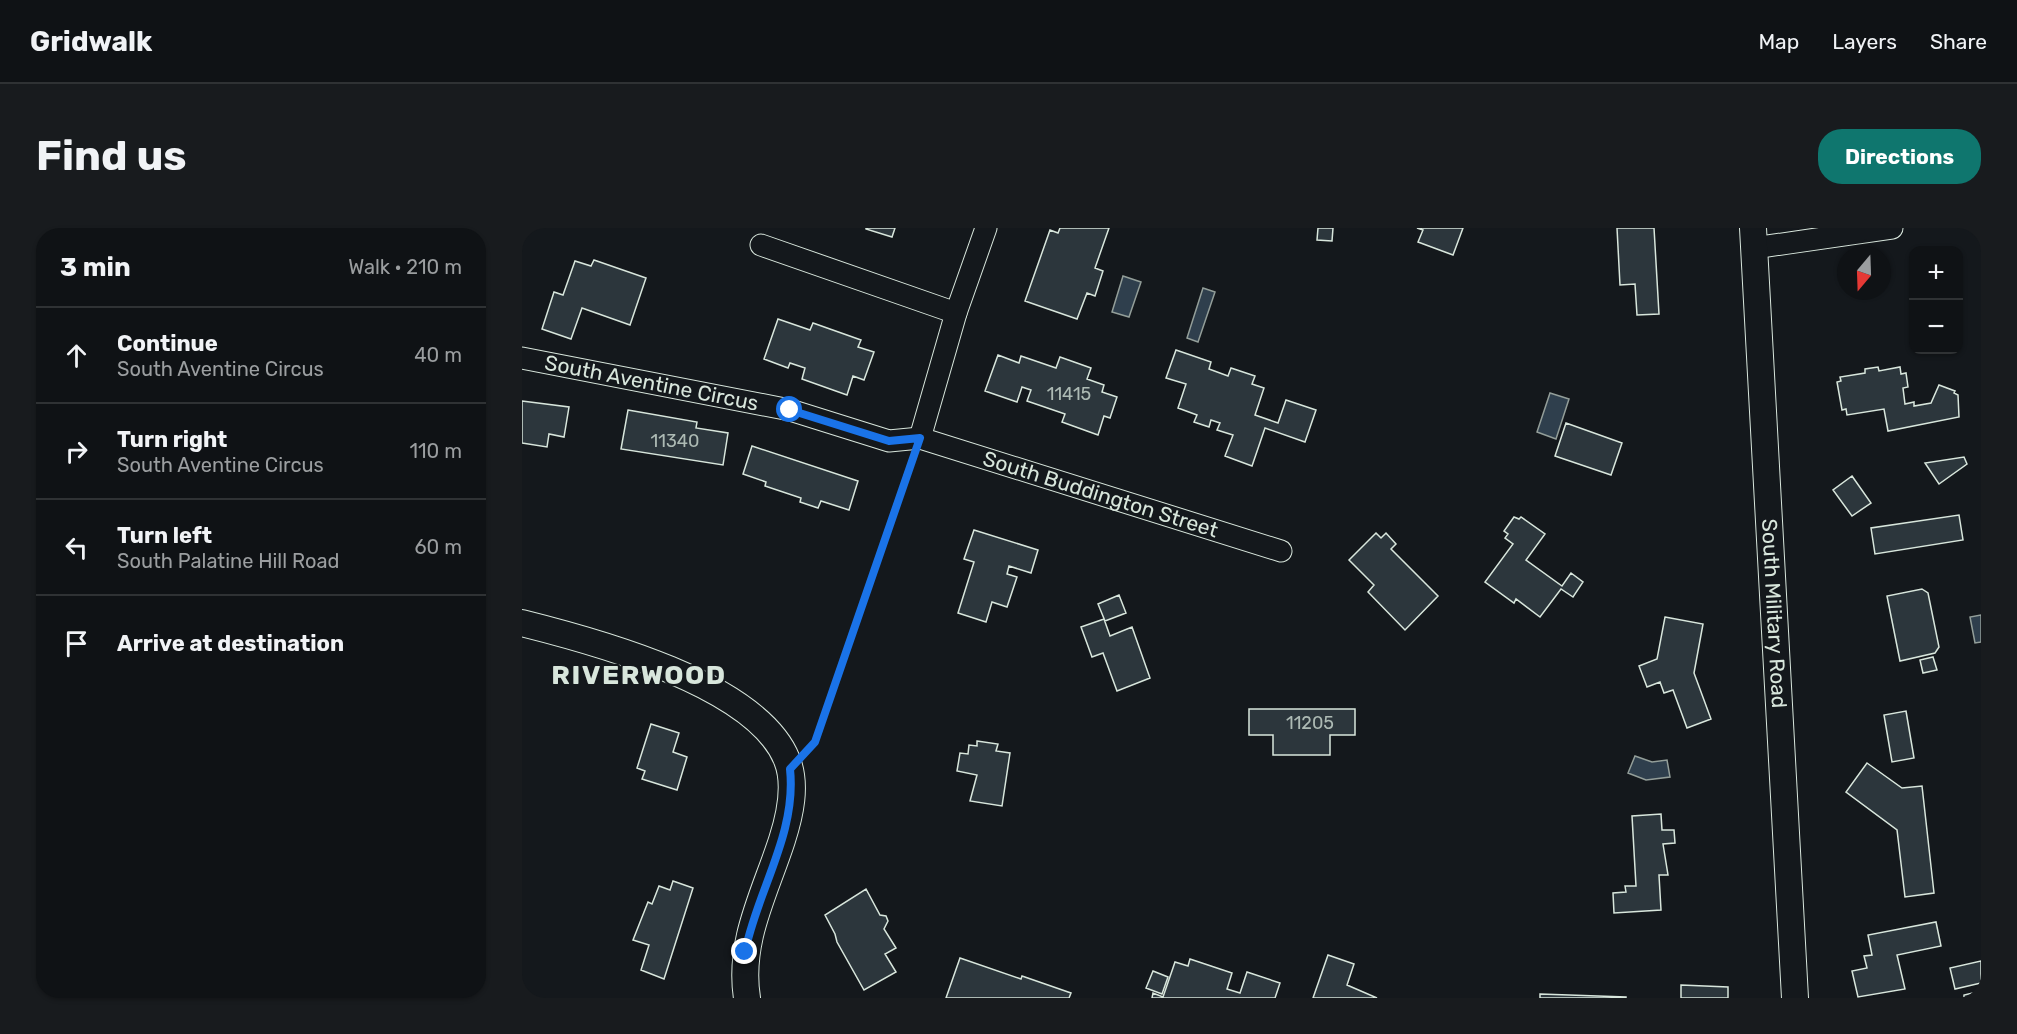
<!DOCTYPE html>
<meta charset="utf-8">
<style>
body{margin:0;font-family:Rubik,sans-serif;background:#181b1e;color:#f1f3f6}
.controls{position:absolute;right:18px;top:18px;display:grid;overflow:hidden;border-radius:12px;box-shadow:0 2px 4px #0004}
.controls button{width:54px;height:54px;display:grid;place-items:center;padding:0;border:0;border-bottom:2px solid #2f3234;background:#0f1215;color:#f1f3f6;font:30px sans-serif}
.compass{position:absolute;left:1315px;top:18px;width:54px;height:54px;border-radius:50%;background:#0f1215;box-shadow:0 2px 4px #0004;rotate:199deg}
.stop{position:absolute;width:18px;height:18px;margin:-14px;border:4px solid #1a73e8;border-radius:50%;background:#fff}
.stop.end{background:#1a73e8;border-color:#fff;box-shadow:0 2px 6px #0008}
.list{margin:0;padding:0;list-style:none}
h2{display:flex;justify-content:space-between;align-items:center;height:78px;margin:0;padding:0 24px;font-size:26px}
h2 small{font-size:20px;font-weight:400;color:#9b9ea0}
.list li{display:grid;grid-template-columns:39px 1fr auto;gap:18px;align-items:center;box-sizing:border-box;height:96px;padding:0 24px;border-top:2px solid #2f3234}
.list b{display:block;font-size:22px;white-space:nowrap}
.list p{margin:0;font-size:20px;white-space:nowrap;color:#9b9ea0}
.list em{font-size:20px;font-style:normal;color:#9b9ea0}
.icon{flex:none;width:33px;height:33px;fill:none;stroke:currentColor;stroke-width:2;stroke-linecap:round;stroke-linejoin:round}
.map{position:relative;flex:none;width:1459px;height:770px;overflow:hidden;border-radius:24px}
header{display:flex;align-items:center;gap:36px;box-sizing:border-box;height:84px;padding:0 30px;background:#0f1215;border-bottom:2px solid #2f3234}
header strong{font-size:28px}
nav{display:flex;gap:33px;margin-inline-start:auto;font-size:21px}
.intro{display:flex;align-items:center;justify-content:space-between;box-sizing:border-box;height:144px;padding:0 36px}
h1{margin:0;font-size:42px}
.button{padding:15px 27px;border-radius:24px;background:#0f766e;color:#fff;font-size:21px;font-weight:700}
main{display:flex;gap:36px;padding:0 36px}
aside{flex:1;background:#0f1215;border-radius:24px;box-shadow:0 2px 4px #0004}
.map>svg:first-child{display:block}
</style>
<header>
<strong>Gridwalk</strong>
<nav><a>Map</a><a>Layers</a><a>Share</a></nav>
</header>
<div class="intro"><h1>Find us</h1><a class="button">Directions</a></div>
<main>
<aside>
<h2>3 min<small>Walk · 210 m</small></h2>
<ul class="list">
<li><svg class="icon" aria-label="ahead" viewBox="0 0 24 24"><path d="M12 20V5M6 11l6-6 6 6"/></svg><div><b>Continue</b><p>South Aventine Circus</p></div><em>40 m</em></li>
<li><svg class="icon" aria-label="right" viewBox="0 0 24 24"><path d="M7 20v-9h11M14 6l5 5-5 5"/></svg><div><b>Turn right</b><p>South Aventine Circus</p></div><em>110 m</em></li>
<li><svg class="icon" aria-label="left" viewBox="0 0 24 24"><path d="M17 20v-9H6M10 6l-5 5 5 5"/></svg><div><b>Turn left</b><p>South Palatine Hill Road</p></div><em>60 m</em></li>
<li><svg class="icon" aria-label="arrive" viewBox="0 0 24 24"><path d="M6 21V4h12l-3 4 3 4H6"/></svg><div><b>Arrive at destination</b></div></li>
</ul>
</aside>
<div class="map">
<svg width="1459" height="770" viewBox="0 0 1459 770">
<rect width="100%" height="100%" fill="#14181c"/>
<path fill="#2f3f4d" stroke="#939e99" stroke-width="1.5" d="M601 48 619 54 607 89 590 84Z
M681 60 693 64 676 114 665 110Z
M1028 165 1047 171 1034 211 1015 204Z
M1459 387V414L1453 415 1448 389Z
M1113 528 1130 534 1145 532 1148 549 1124 552 1106 545Z"/>
<path fill="#2c363c" stroke="#d8e6dc" stroke-width="1.5" d="M373 0 370 9 344 1V0Z
M538 0H587L573 40 581 43 573 68 565 65 555 91 503 73 528 2 536 5Z
M796 0H811L810 13 795 12Z
M895 0H941L931 27 896 14 901 2Z
M1095 0H1132L1137 86 1115 87 1113 56 1098 57Z
M72 32 124 50 108 97 60 80 49 111 20 101 32 64 41 67 53 33 69 38Z
M256 91 288 102 291 95 339 112 336 119 352 124 342 152 331 148 325 167 280 151 283 140 268 135 266 140 242 131Z
M654 122 689 134 687 141 706 148 709 140 733 148 730 156 742 160 733 187 756 195 764 172 794 182 783 214 743 200 730 238 703 228 711 207 695 202 698 195 689 192 687 199 672 194 675 187 656 180 664 156 644 150Z
M476 127 497 135 499 128 534 140 538 129 569 140 565 151 582 157 580 164 595 169 588 190 582 188 576 207 540 194 543 186 505 173 509 162 500 159 495 174 463 163Z
M1356 139 1357 143 1378 139 1379 146 1384 145 1386 159 1381 160 1383 176 1392 174V178L1409 175 1417 157 1433 163 1432 165 1436 167 1437 189 1366 203 1362 181 1325 187 1324 181 1320 182 1315 154 1319 153 1318 149 1343 145V141Z
M0 173 47 179 42 209 27 206 25 219 0 215Z
M106 182 175 194 174 200 206 205 201 237 99 221Z
M1044 195 1100 215 1089 247 1033 228Z
M230 218 336 253 327 282 299 273 296 280 278 274 279 270 243 258 244 254 221 246Z
M1442 229 1445 236 1417 256 1403 235Z
M1330 248 1349 275 1330 288 1311 262Z
M1437 287 1441 312 1353 326 1349 300Z
M992 289 997 291 999 289 1023 306 1004 332 1040 358 1049 345 1061 354 1051 369 1039 361 1018 389 994 371 992 375 963 354 991 316 983 310 986 306 982 303Z
M452 302 516 322 509 345 487 338 485 346 495 349 485 379 470 374 464 394 436 385 452 334 442 331Z
M854 305 859 310 864 305 874 316 869 321 916 368 883 402 846 364 852 357 827 332Z
M1400 361 1406 365 1417 419 1413 425 1378 433 1365 368Z
M597 367 604 385 583 393 576 376Z
M1143 389 1181 396 1172 445 1189 491 1165 500 1151 462 1142 465 1138 454 1125 459 1117 438 1135 431Z
M582 391 588 408 610 399 628 450 595 463 581 425 570 429 559 399Z
M1411 429 1415 442 1401 445 1398 432Z
M727 481H833V507H808V527H751V507H727Z
M1384 483 1392 530 1370 534 1362 487Z
M129 496 157 505 151 524 165 529 155 562 120 551 123 543 115 540Z
M455 513 476 516 474 523 488 525 480 578 448 573 455 547 435 543 438 525 446 526 447 517 455 518Z
M1345 535 1380 560 1400 558 1412 665 1383 669 1375 602 1324 564Z
M1139 586 1140 602H1152L1153 615 1141 616 1146 647H1137L1139 682 1092 685 1091 665 1104 664 1103 658H1114L1110 588Z
M151 653 171 660 142 751 119 742 127 717 111 712 126 674 130 676 137 658 148 662Z
M344 661 358 687 364 688 366 693 362 701 374 720 363 726 374 744 342 762 315 714 313 706 303 687Z
M1414 694 1419 718 1375 727 1383 761 1336 769 1330 743 1345 740 1342 728 1350 727 1346 707Z
M806 727 832 736 825 757 855 770H791Z
M438 730 499 751 500 748 549 765 547 770H424Z
M668 731 710 745 705 761 718 765 725 744 758 755 753 770H630L631 765 641 769 653 734 666 738Z
M1459 733V755L1433 761 1428 740Z
M631 743 646 749 640 766 624 760Z
M1159 757 1206 759V770H1159Z
M1459 763V770H1442V767Z
M1018 766 1104 769V770H1018Z"/>
<g fill="none" stroke-linecap="round" stroke-linejoin="round">
<defs>
<g id="minor">
<path d="M239 17 434 85"/>
<path d="M1232 20 1370 0"/>
<path id="s1" d="M0 130 268 182 367 213 398 210 759 323"/>
<path d="M398 210 434 85 464 0"/>
</g>
<g id="tertiary">
<path id="s2" d="M1231 0 1273 770"/>
<path d="M0 395C72 413 235 456 265 532 275 557 268 587 260 612 243 665 216 713 225 770"/>
</g>
</defs>
<use href="#minor" stroke="#d8e6dc" stroke-width="23"/>
<use href="#tertiary" stroke="#d8e6dc" stroke-width="28"/>
<path stroke="#9da8a2" stroke-width="4" stroke-dasharray="4.5 3" stroke-linecap="butt" d="M285 523 293 514 389 232"/>
<use href="#minor" stroke="#14181c" stroke-width="21"/>
<use href="#tertiary" stroke="#14181c" stroke-width="26"/>
</g>
<g fill="none" stroke-linecap="round" stroke-linejoin="round">
<path stroke="#1a73e8" stroke-width="8" d="M223 724C235 663 275 606 268 541L293 514 398 210 367 213 268 182"/>
</g>
<g text-anchor="middle" stroke-width="4.5" stroke-linejoin="round" paint-order="stroke">
<g font-size="18" fill="#adbab4">
<text x="547" y="172">11415</text>
<text x="153" y="219">11340</text>
<text x="788" y="501">11205</text>
</g>
<g font-size="21" fill="#d8e6dc" stroke="#14181c">
<text dy="7" stroke="none"><textPath href="#s1" startOffset="132">South Aventine Circus</textPath></text>
<text dy="7" stroke="none"><textPath href="#s1" startOffset="597">South Buddington Street</textPath></text>
<text dy="7" stroke="none"><textPath href="#s2" startOffset="386">South Military Road</textPath></text>
</g>
<g font-size="27" font-weight="bold" letter-spacing="1.5" fill="#d8e6dc" stroke="#14181c">
<text x="117" y="456">RIVERWOOD</text>
</g>
</g>
</svg>
<div class="controls">
<button>+</button>
<button>−</button>
</div>
<svg class="compass" viewBox="-18 -18 36 36"><path d="M0-13l5 13h-10z" fill="#e53935"/><path d="M0 13l5-13h-10z" fill="#9b9ea0"/></svg>
<div class="stop" style="left:268px;top:182px"></div>
<div class="stop end" style="left:223px;top:724px"></div>
</div>
</main>
